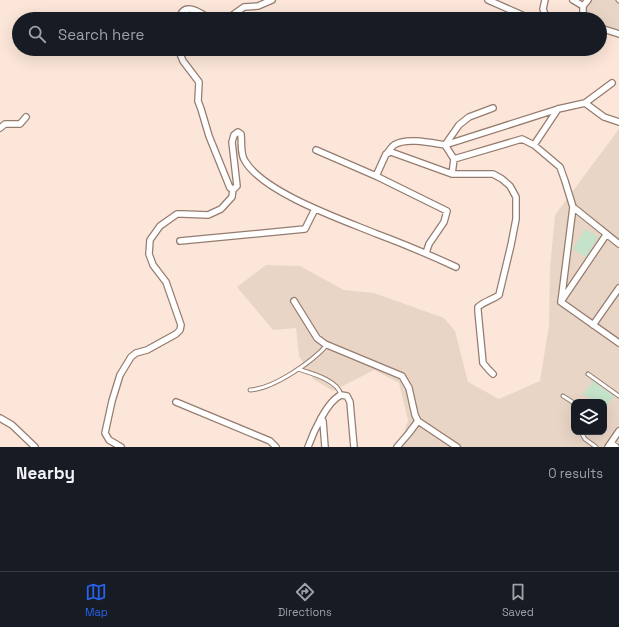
<!DOCTYPE html>
<style>
body{margin:0;font-family:"Space Grotesk",sans-serif;background:#20242c;color:#f1f3f6}
.controls{position:absolute;right:12px;bottom:12px;display:grid;overflow:hidden;border-radius:8px;box-shadow:0 4px 16px #0002}
.controls button{width:36px;height:36px;display:grid;place-items:center;padding:0;border:0;border-bottom:1px solid #363941;background:#171b24;color:#f1f3f6;font:20px sans-serif}
.list{margin:0;padding:0;list-style:none}
h2{display:flex;justify-content:space-between;align-items:center;height:52px;margin:0;padding:0 16px;font-size:17px}
h2 small{font-size:13px;font-weight:400;color:#9ea1a6}
.icon{flex:none;width:22px;height:22px;fill:none;stroke:currentColor;stroke-width:2;stroke-linecap:round;stroke-linejoin:round}
.map{position:relative;flex:none;width:619px;height:447px;overflow:hidden}
.search{position:absolute;background:#171b24;box-shadow:0 4px 16px #0002;left:12px;right:12px;top:12px;height:44px;display:flex;align-items:center;gap:10px;box-sizing:border-box;padding:0 14px;border-radius:22px;color:#9ea1a6;font-size:15px}
.sheet{height:124px;background:#171b24}
nav{display:flex;justify-content:space-around;align-items:center;box-sizing:border-box;height:56px;border-top:1px solid #363941;background:#171b24;font-size:11px;color:#9ea1a6}
nav a{display:grid;justify-items:center;gap:2px}
nav .on{color:#2563eb}
.map>svg:first-child{display:block}
</style>
<div class="map">
<svg width="619" height="447" viewBox="0 0 619 447">
<rect width="100%" height="100%" fill="#fce6d9"/>
<path fill="#e9d5c6" fill-rule="evenodd" d="M586 0H619V38L600 29V19H584Z
M619 129V447H399L408 420 399 383 374 370 333 391 313 379 299 356 296 328 273 330 237 287 266 265 300 266 344 290 374 293 444 318 455 331 468 382 499 399 540 381 549 325 550 268 555 215ZM574 402H604V432H574Z"/>
<path fill="#c5e2ca" d="M585 229 598 237 586 257 573 249Z
M593 381 614 396 604 409V402H595L583 394Z"/>
<g fill="none" stroke-linecap="round" stroke-linejoin="round">
<defs>
<path id="service" d="M618 0 619 1
M298 369C310 373 338 380 341 395
M588 374 619 396
M250 390C273 389 312 362 327 345
M563 396 574 403
M581 432 585 439 596 447"/>
<path id="minor" d="M488 0 531 19
M545 0 543 9 547 19
M573 0 583 6 588 0
M583 6V14L587 19
M179 19C184 0 201 13 210 19
M227 19 244 7 258 6 272 0
M600 28 619 34
M178 49 183 61 199 82 198 101 201 109 209 136 230 188 234 189 237 186 232 142 234 135 238 132 241 134C242 143 240 154 245 161 264 193 343 220 377 234 404 244 430 255 456 267
M585 103 604 117 619 122
M493 108 469 117 459 125 445 145 558 109 585 103 612 83
M0 128 5 124H20L26 117
M534 145 558 109
M316 150 376 176 447 211 444 222 429 244 426 253
M388 152C390 150 392 146 394 145 406 137 432 143 445 145L454 159 452 174
M454 159 522 139 534 145 560 167 565 181 573 207 619 244
M376 176 386 154 391 152 452 174H493L502 179 510 186 516 197V219L511 245 499 295C492 300 485 301 478 307V311L483 363 489 370 493 374
M180 241 305 229 315 209
M562 300 606 235
M294 301 317 338 325 344 402 376 409 388 415 415 418 421 457 447
M561 302 573 207
M561 302 619 343
M593 325 619 288
M176 402 270 441 276 447
M0 418 12 425 35 447
M321 418 323 421 325 447
M611 443 616 447
M121 447 109 440 105 433 112 401 120 375 131 357 136 353 147 350 176 334 180 330 181 325 166 282 153 265 149 254 150 240 160 226 177 214H183L208 215 221 209 232 197 233 189
M308 447C313 433 327 401 341 395L347 396 350 402 354 447
M397 447 409 433 418 421
M608 447 619 431"/>
</defs>
<use href="#service" stroke="#957c6e" stroke-width="5"/>
<use href="#minor" stroke="#957c6e" stroke-width="8"/>
<use href="#service" stroke="#fff" stroke-width="3"/>
<use href="#minor" stroke="#fff" stroke-width="5.5"/>
</g>
</svg>
<div class="controls">
<button><svg class="icon" aria-label="layers" viewBox="0 0 24 24"><path d="M12 4l9 5-9 5-9-5zM3 14l9 5 9-5"/></svg></button>
</div>
<div class="search"><svg class="icon" aria-label="search" viewBox="0 0 24 24"><circle cx="10" cy="10" r="6"/><path d="M15 15l6 6"/></svg>Search here</div>
</div>
<section class="sheet">
<h2>Nearby<small>0 results</small></h2>
<ul class="list">
</ul>
</section>
<nav>
<a class="on"><svg class="icon" aria-label="map" viewBox="0 0 24 24"><path d="M3 6l6-2 6 2 6-2v14l-6 2-6-2-6 2zM9 4v14M15 6v14"/></svg>Map</a>
<a><svg class="icon" aria-label="directions" viewBox="0 0 24 24"><path d="M12 3l9 9-9 9-9-9zM9 14v-3h6M13 9l2 2-2 2"/></svg>Directions</a>
<a><svg class="icon" aria-label="saved" viewBox="0 0 24 24"><path d="M7 4h10v16l-5-4-5 4z"/></svg>Saved</a>
</nav>
